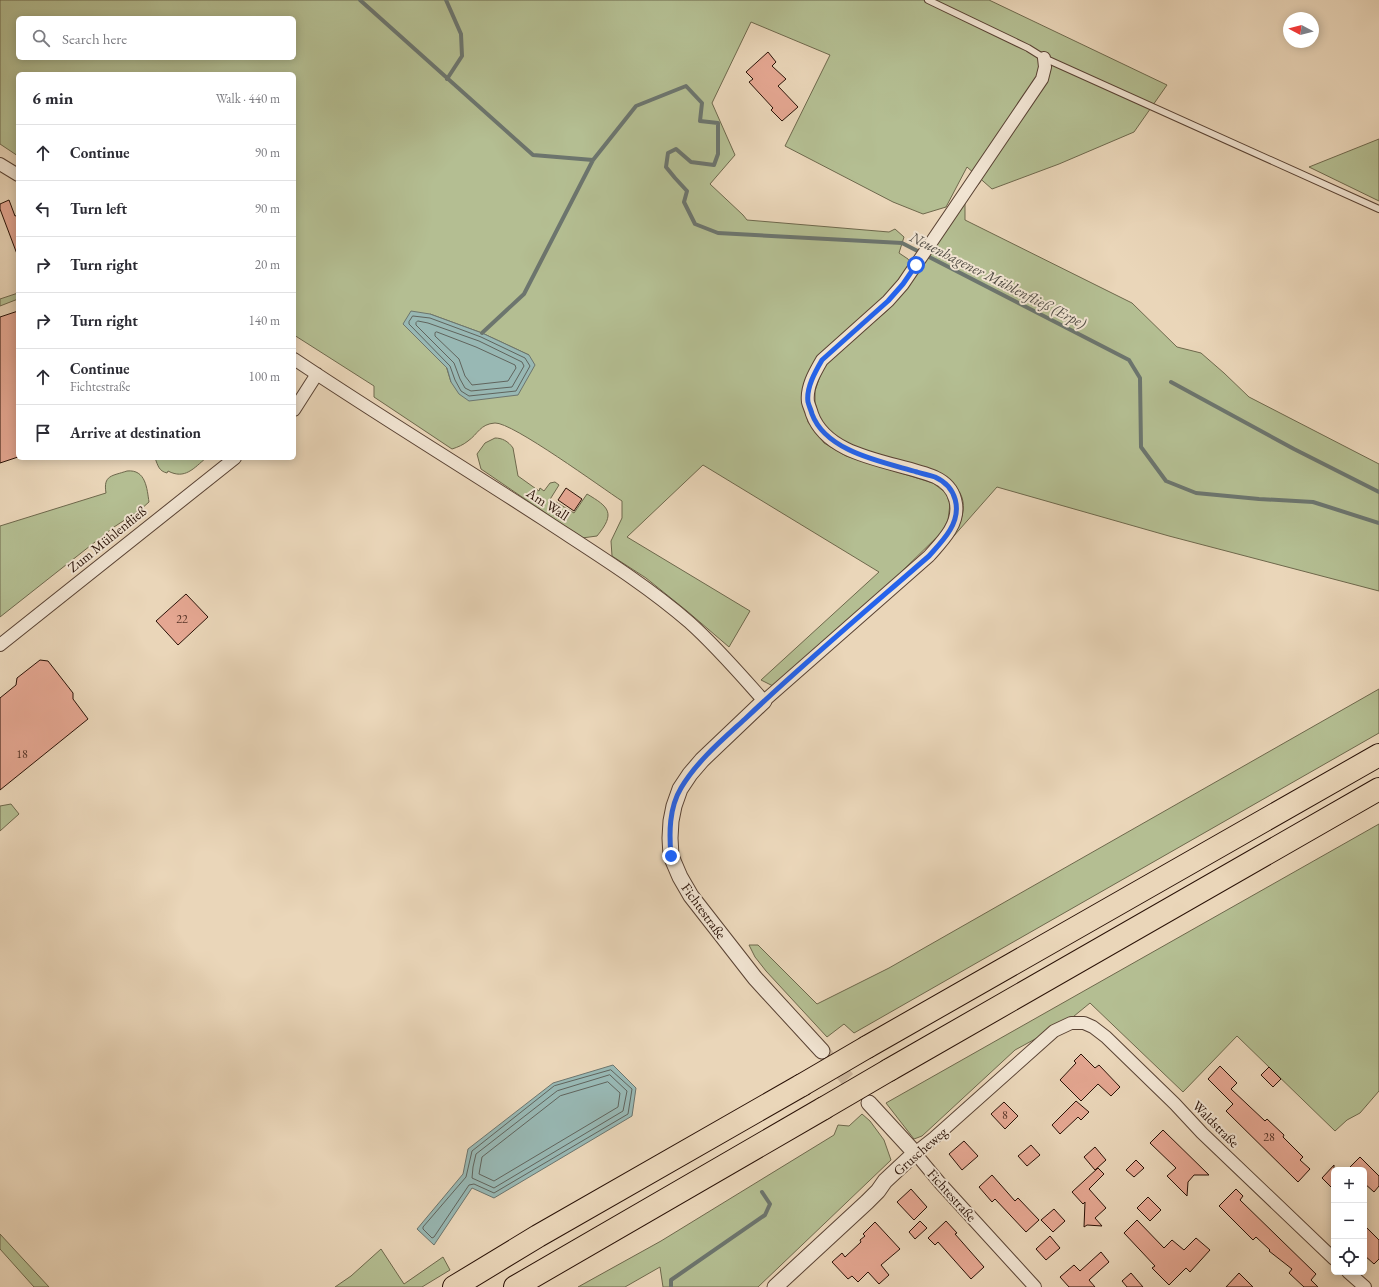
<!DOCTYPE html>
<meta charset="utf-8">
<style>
body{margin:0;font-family:"EB Garamond",serif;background:#f2f2f3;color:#2b2b33}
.controls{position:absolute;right:12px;bottom:12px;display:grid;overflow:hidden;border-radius:6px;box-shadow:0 2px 10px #0003}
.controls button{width:36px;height:36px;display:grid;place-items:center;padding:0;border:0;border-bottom:1px solid #e1e1e2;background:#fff;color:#2b2b33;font:20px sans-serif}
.compass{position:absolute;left:1283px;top:12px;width:36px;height:36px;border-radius:50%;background:#fff;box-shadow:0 2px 10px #0003;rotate:277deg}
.stop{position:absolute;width:12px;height:12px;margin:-9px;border:3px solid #2563eb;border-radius:50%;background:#fff}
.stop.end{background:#2563eb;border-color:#fff;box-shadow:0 1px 4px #0008}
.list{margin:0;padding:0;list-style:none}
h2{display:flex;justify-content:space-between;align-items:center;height:52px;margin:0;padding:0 16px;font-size:17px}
h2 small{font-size:13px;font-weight:400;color:#7c7c81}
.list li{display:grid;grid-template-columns:26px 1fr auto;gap:12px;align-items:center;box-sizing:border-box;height:56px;padding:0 16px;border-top:1px solid #e1e1e2}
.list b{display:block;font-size:15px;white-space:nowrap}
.list p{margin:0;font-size:13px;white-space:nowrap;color:#7c7c81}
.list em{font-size:13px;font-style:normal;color:#7c7c81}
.icon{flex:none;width:22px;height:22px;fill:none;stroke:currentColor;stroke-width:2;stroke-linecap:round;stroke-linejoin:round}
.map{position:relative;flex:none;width:1379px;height:1287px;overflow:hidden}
.search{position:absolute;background:#fff;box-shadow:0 2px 10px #0003;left:16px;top:16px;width:280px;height:44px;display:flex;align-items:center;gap:10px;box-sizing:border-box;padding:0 14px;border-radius:6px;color:#7c7c81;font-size:15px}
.panel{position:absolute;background:#fff;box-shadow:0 2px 10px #0003;left:16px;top:72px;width:280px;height:388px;border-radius:6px}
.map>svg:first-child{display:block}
</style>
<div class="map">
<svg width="1379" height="1287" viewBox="0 0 1379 1287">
<rect width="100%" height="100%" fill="#ead6b9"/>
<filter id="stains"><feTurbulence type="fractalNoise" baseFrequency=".005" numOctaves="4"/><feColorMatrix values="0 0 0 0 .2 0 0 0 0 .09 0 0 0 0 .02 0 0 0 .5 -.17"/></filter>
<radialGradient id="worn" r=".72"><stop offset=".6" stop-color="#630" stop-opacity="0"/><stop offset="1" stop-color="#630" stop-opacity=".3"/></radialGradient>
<path fill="#b4be92" stroke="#6e684c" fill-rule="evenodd" d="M0 0H989L1167 85 1134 132 1059 164 992 189 967 167 946 207 923 214 893 202 785 146 830 55 751 22 712 103 735 155 710 184 743 215 747 220 889 232 895 229 904 237 899 253 908 259 912 265 877 306 839 337 817 358 805 380 802 397 808 422 824 443 846 456 933 483 946 493 950 504 948 520 942 532 894 579 773 686 761 680 879 572 703 465 627 537 750 611 729 647 687 611 646 578 612 556 611 541 622 518V501C602 488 512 422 495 423 480 424 478 434 468 441 463 445 458 447 452 449L374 397V386L294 335V74H18V156L0 144ZM18 18H294V58H18ZM430 314 482 333 529 355 451 382Z
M1379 139V201L1309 167Z
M978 179 981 181 965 201V220L1132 303 1177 347 1201 353 1224 373 1249 397 1379 464V591L1169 536 997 487 945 546C964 521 975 498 944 476L864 452 846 444 827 429 818 415 815 402V391L821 373 828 362 839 351 888 310 899 297Z
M18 293V299L0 306V299Z
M495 438C502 438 508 441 513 448L518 476 539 491 540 488 544 491 550 483 555 482 559 485 549 501 554 505 556 502 574 513 587 494C609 507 616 513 597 536L582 538 481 469 477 454 485 443Z
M155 458H206C194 468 185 480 168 471L167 473C159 471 158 466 155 458Z
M127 471C146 469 147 489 149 502L140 510 114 527 0 617V526L106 493C103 475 112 476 127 471Z
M1379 689V733L854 1033 844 1024 827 1037 766 971 755 957 749 945H758L817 1004 889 968Z
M11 804 19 814 0 831V806Z
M1379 824V1091L1360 1113 1347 1120 1335 1131 1237 1036 1183 1092 1090 1003 1068 1021 1015 1050 922 1136 914 1139 886 1103Z
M862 1114 870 1121 884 1140 891 1160 758 1287H663L660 1267 625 1287H578L661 1241 834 1135 838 1125 849 1126Z
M0 1234 49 1287H34L0 1249Z
M381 1249 404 1284 443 1257 450 1270 422 1287H335L351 1276Z"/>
<path fill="#98b8b4" stroke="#6c756e" d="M411 311 430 314 482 333 529 355 535 365 518 395 469 401 459 394 451 382 447 368 403 324Z
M613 1065 636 1088 632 1116 494 1198 472 1188 434 1245 417 1229 463 1174 468 1149 553 1083Z"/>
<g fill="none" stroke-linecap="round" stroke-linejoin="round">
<path stroke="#60645d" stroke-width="1" d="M413 316 430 318 481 337 525 358 530 366 516 391 469 396 461 391 455 380 450 366 409 324V322Z
M418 321 428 323 479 341 522 362 524 366 512 387 471 391 465 388 460 379 454 363 416 325V323Z
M437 332 476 347 515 365 516 368 508 381 472 385 465 376 459 359 435 336V333Z
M611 1070 632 1089 628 1114 494 1193 474 1184 469 1185 434 1237 432 1238 423 1229V1227L466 1177 472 1151 554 1086Z
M610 1075 627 1091 623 1111 494 1188 472 1178 473 1167 476 1154 557 1091Z
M608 1082 620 1093 618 1107 494 1181 479 1174 482 1157 560 1096Z"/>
<path stroke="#6c756e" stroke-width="4" d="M360 0 533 155 593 160
M446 0 461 34 462 56 447 79
M482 333 524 294 593 160 636 106 686 86 702 103 700 121 718 123V154L714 165 691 162 676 149 668 153 666 167 675 178 687 191 684 202 695 224 718 233 902 243 1129 360 1140 378 1141 447 1166 481 1196 493 1259 499 1313 502 1379 523
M1171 382 1294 449 1379 492
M671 1287V1280L765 1215 770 1204 762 1192"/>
</g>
<path fill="#e5a792" stroke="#291106" d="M768 52 776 62 772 66 786 79 778 86 798 107 782 121 771 110 773 108 749 82 753 79 746 72Z
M9 200 15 216 18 215 17 254 0 209V204Z
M18 311V457L0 463V317Z
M566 488 582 499 574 511 558 500Z
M186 594 208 617 178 645 156 621Z
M40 660 48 661 73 693V699L88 719 0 790V698L16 685 17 678Z
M1081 1054 1095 1068 1099 1065 1120 1087 1111 1096 1098 1084 1081 1101 1060 1080 1076 1063 1074 1061Z
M1220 1066 1237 1083 1231 1089 1265 1121 1267 1119 1284 1135 1283 1137 1303 1157 1300 1160 1310 1169 1298 1182 1226 1111 1233 1104 1208 1079Z
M1269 1067 1281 1079 1273 1087 1261 1075Z
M1076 1101 1089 1112 1081 1120 1078 1117 1060 1134 1052 1125Z
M1004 1102 1018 1116 1005 1129 991 1114Z
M1163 1130 1209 1175H1194L1188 1182 1187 1196 1167 1176 1176 1168 1150 1143Z
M964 1141 978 1156 962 1170 949 1154Z
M1031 1145 1040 1155 1027 1166 1018 1156Z
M1095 1147 1106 1160 1095 1170 1084 1157Z
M1360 1157 1379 1176V1186L1374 1192 1364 1183V1170H1347Z
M1136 1160 1144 1168 1134 1177 1126 1170Z
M1334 1165V1190L1322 1178Z
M1098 1168 1104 1174 1089 1189 1106 1208 1095 1218 1102 1226 1087 1225 1084 1227 1085 1202 1083 1204 1072 1192Z
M992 1175 1015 1201 1018 1198 1039 1220 1026 1232 995 1199 992 1202 979 1187Z
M911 1189 927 1207 914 1220 897 1202Z
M1236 1189 1243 1196 1240 1200 1316 1274 1311 1280 1318 1287H1304L1289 1273 1292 1269 1269 1251 1270 1250 1256 1237 1253 1240 1219 1206Z
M1148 1197 1161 1210 1150 1221 1137 1208Z
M1054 1209 1065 1221 1053 1232 1041 1220Z
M1137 1220 1164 1248 1172 1240 1184 1250 1196 1238 1210 1250 1190 1272 1186 1268 1169 1285 1152 1268 1155 1266 1124 1233Z
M920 1221 927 1228 915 1239 909 1232Z
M946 1221 957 1233 955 1234 984 1267 971 1279 938 1242 935 1245 928 1238Z
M875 1222 900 1249 881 1265 889 1275 879 1284 868 1272 858 1282 852 1276 848 1279 832 1262 842 1253 845 1257 861 1242 860 1240 865 1236 863 1234Z
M1364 1225 1379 1240V1259L1374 1264 1364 1255Z
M1050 1236 1060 1248 1046 1260 1036 1249Z
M1101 1252 1109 1262 1089 1280 1095 1287H1069L1060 1277 1074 1265 1080 1271Z
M1131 1273 1143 1287H1127L1122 1281Z
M1239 1273 1253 1287H1226Z"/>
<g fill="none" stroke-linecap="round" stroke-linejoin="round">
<path stroke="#cdb89e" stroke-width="15" stroke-dasharray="15 8" stroke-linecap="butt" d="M822 1051 863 1096"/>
<defs>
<path id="service" d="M928 0 1028 48 1044 58 1379 209"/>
<path id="minor" d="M0 164 18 175
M294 359C376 414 460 465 543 519 593 552 644 583 689 622 716 646 740 674 764 701L929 556C936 548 944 540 950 530 962 510 957 487 935 477 897 461 828 459 812 414 811 410 809 406 808 402 806 387 815 372 822 360L888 301 903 284 1042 79 1045 67 1044 58
M294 410 317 374
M0 645 235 458
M1348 1272 1365 1287
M1035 1287 940 1183 915 1153 934 1138 1054 1031 1071 1023H1084L1093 1027 1106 1037 1175 1104 1202 1133 1334 1259"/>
<path id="tertiary" d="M764 701 702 760 690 774 680 789 674 806 671 821 670 838 671 856 680 877 691 896 755 978 822 1051
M775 1287 867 1202 878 1191 885 1181 915 1153 869 1103"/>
<path id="motorway" d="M867 1047 1379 755
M889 1070 1379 789
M454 1287 538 1236 802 1085
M515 1287 824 1108"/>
</defs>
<use href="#service" stroke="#594233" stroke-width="8"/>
<use href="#minor" stroke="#594233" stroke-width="14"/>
<use href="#tertiary" stroke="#594233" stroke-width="17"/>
<use href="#motorway" stroke="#291106" stroke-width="24"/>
<use href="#service" stroke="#f1e4d2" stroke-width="6"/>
<use href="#minor" stroke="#f1e4d2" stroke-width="12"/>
<use href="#tertiary" stroke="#f1e4d2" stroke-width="15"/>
<use href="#motorway" stroke="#ead6b9" stroke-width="22"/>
<defs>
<path id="motorway-bridge" d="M802 1085 867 1047
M824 1108 889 1070"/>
</defs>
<use href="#motorway-bridge" stroke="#291106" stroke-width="24" stroke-linecap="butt"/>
<use href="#motorway-bridge" stroke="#ead6b9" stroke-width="22"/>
</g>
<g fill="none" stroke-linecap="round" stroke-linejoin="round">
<path stroke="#2563eb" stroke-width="5" d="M671 856C669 833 669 808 681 788 697 761 722 740 745 719 804 663 867 610 929 556 936 548 944 540 950 530 962 510 957 487 935 477 929 475 923 474 917 472 883 462 826 452 812 414 811 410 809 406 808 402 806 388 815 372 822 360L888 301 903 284 916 265"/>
</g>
<g text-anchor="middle" stroke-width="4" stroke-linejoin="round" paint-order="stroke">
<g font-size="12" fill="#583629">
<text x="182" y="623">22</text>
<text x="22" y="758">18</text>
<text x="1005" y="1119">8</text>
<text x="1269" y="1141">28</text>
</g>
<g font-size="14" fill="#291106" stroke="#f1e4d2">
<text transform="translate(548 504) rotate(33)" y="5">Am Wall</text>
<text transform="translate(107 539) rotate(-39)" y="5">Zum Mühlenfließ</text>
<text transform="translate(704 911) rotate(54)" y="5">Fichtestraße</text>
<text transform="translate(1216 1124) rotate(45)" y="5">Waldstraße</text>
<text transform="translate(920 1151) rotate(-41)" y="5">Gruscheweg</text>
<text transform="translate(952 1195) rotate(48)" y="5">Fichtestraße</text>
</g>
<g font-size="15" font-style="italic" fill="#504b43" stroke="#f1e4d2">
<text transform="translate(998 280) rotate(27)" y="5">Neuenhagener Mühlenfließ (Erpe)</text>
</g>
</g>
<rect width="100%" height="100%" filter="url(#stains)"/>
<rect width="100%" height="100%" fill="url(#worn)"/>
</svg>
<div class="controls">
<button>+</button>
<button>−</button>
<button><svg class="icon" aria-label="locate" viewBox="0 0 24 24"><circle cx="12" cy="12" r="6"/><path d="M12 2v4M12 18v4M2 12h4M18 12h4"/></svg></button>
</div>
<svg class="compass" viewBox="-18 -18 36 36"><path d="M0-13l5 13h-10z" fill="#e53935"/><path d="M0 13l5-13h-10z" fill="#7c7c81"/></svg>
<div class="stop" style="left:916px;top:265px"></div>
<div class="stop end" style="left:671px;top:856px"></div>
<div class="search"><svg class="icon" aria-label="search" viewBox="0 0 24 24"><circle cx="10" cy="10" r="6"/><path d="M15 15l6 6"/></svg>Search here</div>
<section class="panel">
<h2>6 min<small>Walk · 440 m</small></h2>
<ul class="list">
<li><svg class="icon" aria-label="ahead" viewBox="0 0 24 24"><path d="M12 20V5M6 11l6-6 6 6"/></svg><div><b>Continue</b></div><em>90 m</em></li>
<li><svg class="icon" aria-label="left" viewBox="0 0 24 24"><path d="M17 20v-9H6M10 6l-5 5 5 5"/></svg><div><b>Turn left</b></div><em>90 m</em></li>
<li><svg class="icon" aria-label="right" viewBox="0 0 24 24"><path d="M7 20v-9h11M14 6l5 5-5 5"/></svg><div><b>Turn right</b></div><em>20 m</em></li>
<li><svg class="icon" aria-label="right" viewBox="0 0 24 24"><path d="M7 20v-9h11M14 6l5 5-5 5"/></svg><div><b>Turn right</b></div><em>140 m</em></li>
<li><svg class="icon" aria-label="ahead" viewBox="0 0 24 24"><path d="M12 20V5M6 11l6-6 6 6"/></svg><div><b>Continue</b><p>Fichtestraße</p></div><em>100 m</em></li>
<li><svg class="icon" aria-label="arrive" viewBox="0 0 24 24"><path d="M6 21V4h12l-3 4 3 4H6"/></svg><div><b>Arrive at destination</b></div></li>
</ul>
</section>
</div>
